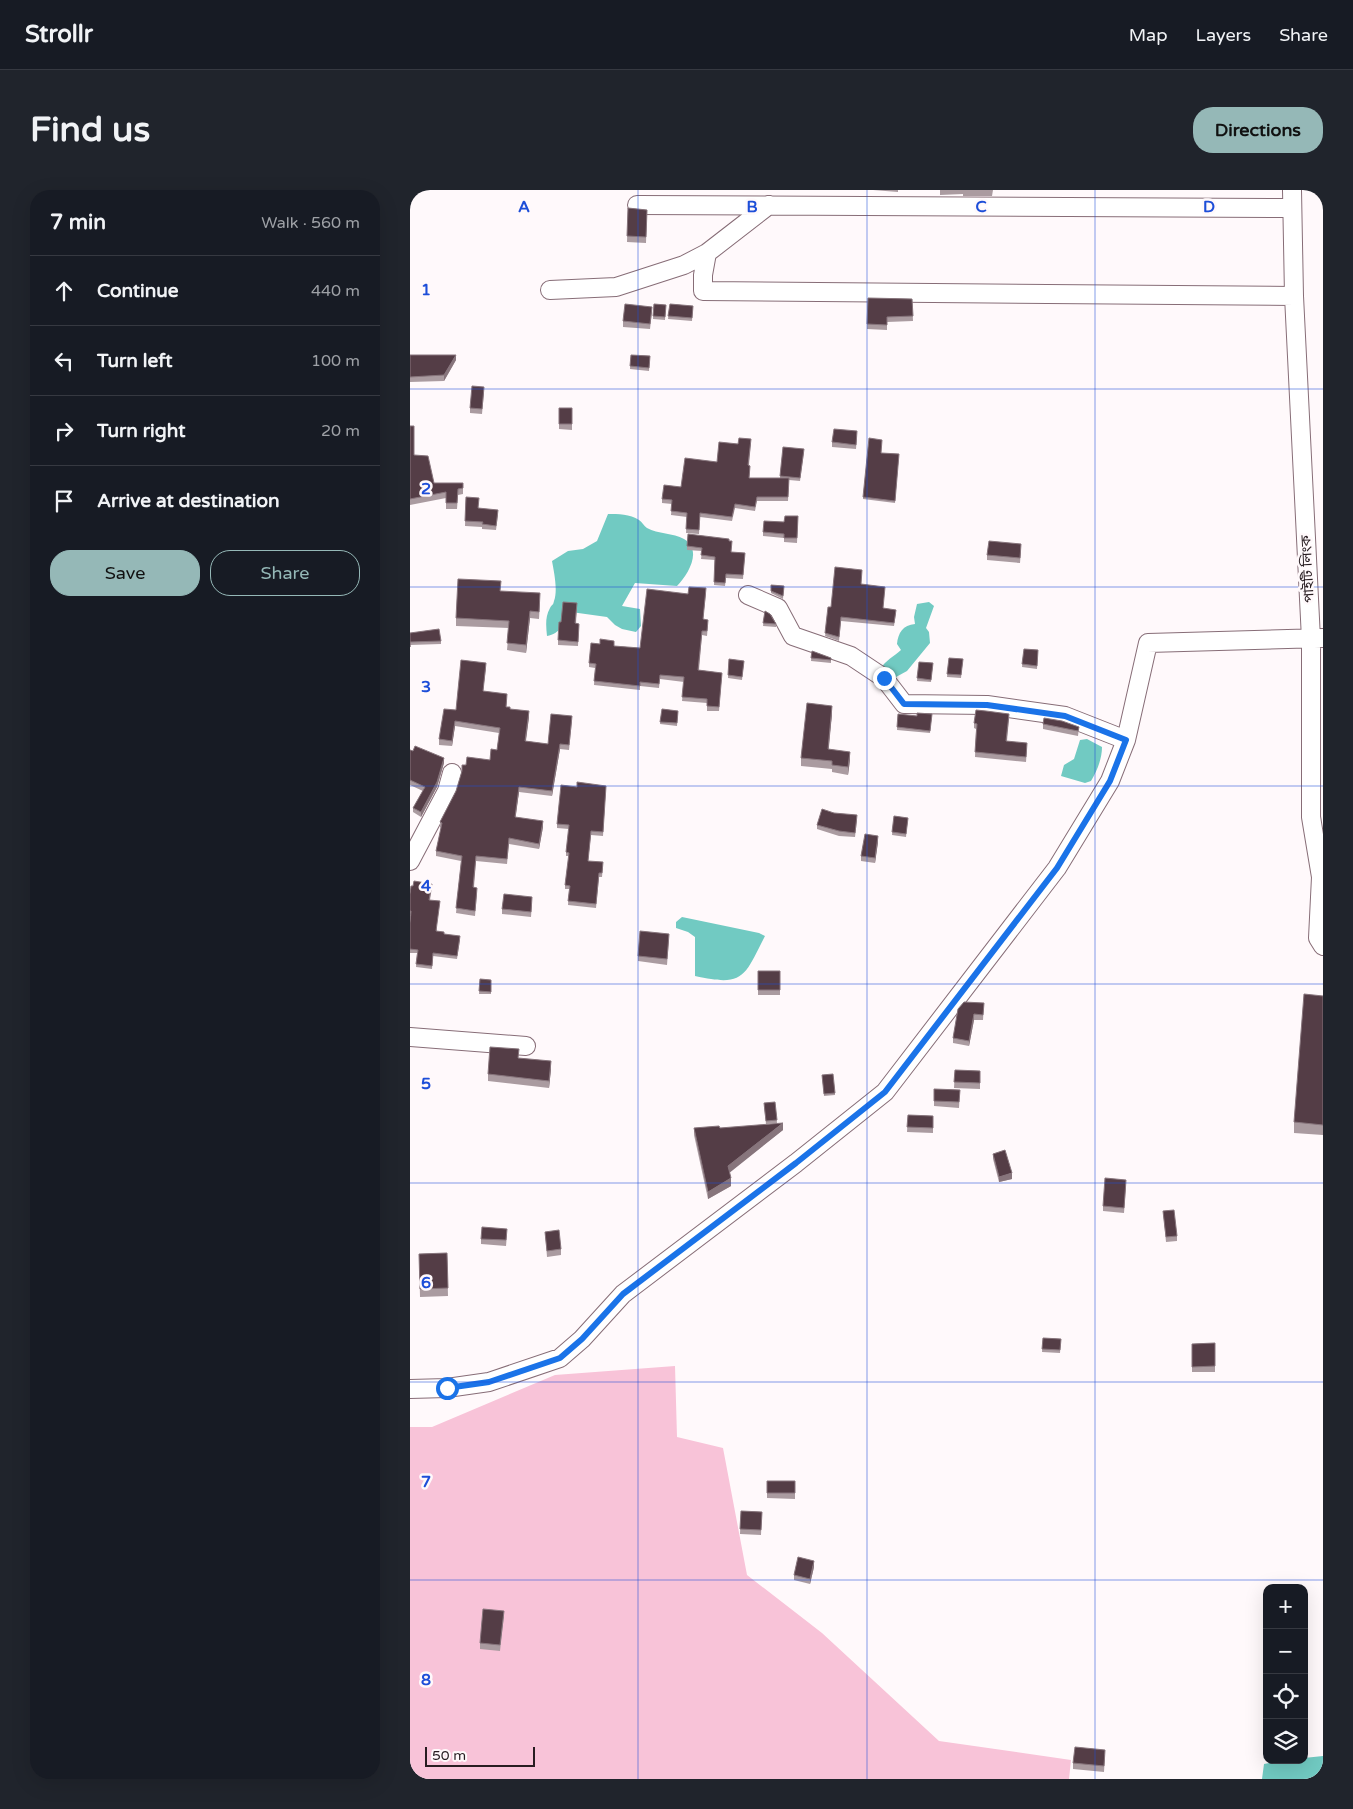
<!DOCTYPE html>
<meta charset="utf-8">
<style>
body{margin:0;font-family:"Varela Round","Noto Sans Bengali",sans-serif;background:#20242c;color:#f1f3f6}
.controls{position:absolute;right:15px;bottom:15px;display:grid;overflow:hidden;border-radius:10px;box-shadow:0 5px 20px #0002}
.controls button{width:45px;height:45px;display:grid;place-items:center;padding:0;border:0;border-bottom:1px solid #363941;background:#171b24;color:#f1f3f6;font:25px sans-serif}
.scale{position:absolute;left:15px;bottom:12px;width:110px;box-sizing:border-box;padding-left:5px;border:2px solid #281d21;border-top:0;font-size:14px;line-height:18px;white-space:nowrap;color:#281d21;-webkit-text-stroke:4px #fff9fb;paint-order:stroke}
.stop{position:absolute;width:15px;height:15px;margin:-11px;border:4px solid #1a73e8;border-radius:50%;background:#fff}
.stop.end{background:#1a73e8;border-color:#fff;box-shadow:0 1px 5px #0008}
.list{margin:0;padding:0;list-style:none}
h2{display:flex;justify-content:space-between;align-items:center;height:65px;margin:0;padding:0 20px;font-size:21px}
h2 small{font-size:16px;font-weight:400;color:#9ea1a6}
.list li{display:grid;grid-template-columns:32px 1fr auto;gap:15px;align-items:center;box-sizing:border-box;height:70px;padding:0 20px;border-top:1px solid #363941}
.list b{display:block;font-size:19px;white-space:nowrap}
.list em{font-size:16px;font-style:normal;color:#9ea1a6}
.actions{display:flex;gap:10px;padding:15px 20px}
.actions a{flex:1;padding:11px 0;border:1px solid #95b8b7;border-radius:20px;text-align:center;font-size:18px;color:#95b8b7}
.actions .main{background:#95b8b7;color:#111}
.icon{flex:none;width:28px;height:28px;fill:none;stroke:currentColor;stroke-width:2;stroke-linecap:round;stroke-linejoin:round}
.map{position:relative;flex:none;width:913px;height:1589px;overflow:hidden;border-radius:20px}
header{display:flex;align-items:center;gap:30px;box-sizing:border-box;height:70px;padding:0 25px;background:#171b24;border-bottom:1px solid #363941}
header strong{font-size:24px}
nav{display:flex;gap:28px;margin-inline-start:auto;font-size:18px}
.intro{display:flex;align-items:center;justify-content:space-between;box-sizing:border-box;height:120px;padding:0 30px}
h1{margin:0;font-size:35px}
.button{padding:12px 22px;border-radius:20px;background:#95b8b7;color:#111;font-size:18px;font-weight:700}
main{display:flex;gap:30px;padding:0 30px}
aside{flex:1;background:#171b24;border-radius:20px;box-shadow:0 5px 20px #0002}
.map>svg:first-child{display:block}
</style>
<header>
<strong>Strollr</strong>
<nav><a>Map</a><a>Layers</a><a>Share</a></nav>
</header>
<div class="intro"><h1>Find us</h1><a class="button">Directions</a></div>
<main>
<aside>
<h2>7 min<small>Walk · 560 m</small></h2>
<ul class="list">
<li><svg class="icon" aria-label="ahead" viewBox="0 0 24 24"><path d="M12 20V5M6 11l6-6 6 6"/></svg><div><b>Continue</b></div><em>440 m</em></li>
<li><svg class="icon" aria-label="left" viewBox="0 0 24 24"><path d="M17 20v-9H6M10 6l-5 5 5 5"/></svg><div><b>Turn left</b></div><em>100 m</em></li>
<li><svg class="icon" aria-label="right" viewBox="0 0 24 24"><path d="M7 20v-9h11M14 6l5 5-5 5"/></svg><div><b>Turn right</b></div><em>20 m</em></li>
<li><svg class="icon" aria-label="arrive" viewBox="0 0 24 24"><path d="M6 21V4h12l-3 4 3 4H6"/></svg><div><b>Arrive at destination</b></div></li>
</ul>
<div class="actions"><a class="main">Save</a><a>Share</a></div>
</aside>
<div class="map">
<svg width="913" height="1589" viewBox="0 0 913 1589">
<rect width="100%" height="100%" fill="#fff9fb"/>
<path fill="#f8c3d8" d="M265 1176 267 1247 313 1258 337 1385 412 1443 529 1551 661 1570 659 1589H0V1237H22L145 1185Z"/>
<path fill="#71cac2" d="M198 324C208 324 220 324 229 330 232 332 234 336 237 338 248 344 263 343 274 349 293 360 278 385 267 396L225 393 212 416 230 419 231 436 226 442 212 439 205 435 197 427 161 422C154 433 150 444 137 446 136 436 135 427 140 418 142 414 143 416 144 411 148 400 144 382 142 371L158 361 173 359 187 351Z
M519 412 524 416 516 438 519 442 520 453 497 481 486 487 477 484 470 479C476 470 483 467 491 460L487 454C488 443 493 435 505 434L504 427 507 414Z
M677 549 692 557C692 569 687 581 681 591L675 593 651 586 654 575 664 569 670 550Z
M272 727 349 743 355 746C334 787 334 797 285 786V747L278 742 266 738V732Z
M913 1566V1589H852L854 1574 876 1570H894V1568Z"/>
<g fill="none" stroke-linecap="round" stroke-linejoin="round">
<defs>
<path id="minor" d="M882 0 884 106 901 449V627L911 687 908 748 913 756
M227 15 882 18
M359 15 297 63 293 85V101L884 106
M140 100 206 97 274 75 297 63
M338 405 368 418 383 446 441 466 474 488 494 514 577 515 655 526 716 550
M0 671 37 601 42 583
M0 847 116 856
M0 1199 37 1198 79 1192 150 1168 172 1149 213 1104 386 973 475 902 647 678 700 591 716 550 738 453 913 448"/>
</defs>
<use href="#minor" stroke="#876d77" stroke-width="20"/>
<use href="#minor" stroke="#fff" stroke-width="18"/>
</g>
<path fill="#aa9ba0" d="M463 0H488V2Z
M530 0H583L582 6H553V4L530 5Z
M218 18 237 20 236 53 217 52Z
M458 108 502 109 503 131 477 132V140L457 139Z
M244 114 256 115 255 130 243 129Z
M260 114 283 116 282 131 258 129Z
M242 122 240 139 213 137V131Z
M0 165 46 170 34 191 0 192Z
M221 165 240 166 239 181 220 179Z
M74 202 72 224 60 223V218Z
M149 218H162V240L149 239Z
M0 236 4 265 24 293 53 298V304L48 305 47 319H36V308L0 315Z
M447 246 446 259 422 257V252Z
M341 253 339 275 340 280 339 288H370L373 257 394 262 390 291 379 290 378 311H347L345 321 325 318 322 331 290 327 289 344 276 343 277 327 261 325 262 314 252 313V309L307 272 328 254Z
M472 263 489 264 485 313 453 309V307Z
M56 307 69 318 88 325 86 340 72 339V337L55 336Z
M388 326 387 353 374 352V348L353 346V342Z
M319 351 321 362 335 363 333 389 316 388 315 396 304 395 305 370 291 369 292 361 277 360V356Z
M611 360 610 373 577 370V365Z
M451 394 473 418 486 423 484 436 431 431 429 451 415 446 421 417Z
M361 395 374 396 373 409 361 403Z
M91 401 130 411 129 429 120 428 116 463 97 460 99 438 46 436V428Z
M296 403 293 429 298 434 297 446 292 445 289 480 312 483 309 521H297V513L272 511 274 492 250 489 249 498 230 496V500L184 495 185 478 179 477V473L204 456 230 458 278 404Z
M167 417 166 433 169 434 168 456 148 455V450Z
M355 421 366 434V437L353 436Z
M0 443 31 451V454L0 455Z
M614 459 628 460 627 479 612 477Z
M402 461 421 468V473L401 471Z
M539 468 553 469 551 488 537 487Z
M319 469 334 471 332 490 318 488Z
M509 472 523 473 521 492 507 491Z
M76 478 73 501 97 509 96 517 100 519 119 527 116 551 138 554 162 531 159 560 150 559 142 606 109 602 105 627 133 637 129 659 99 654 97 674 66 671 64 697 67 703 65 726 46 723 51 671 26 666V661L31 638 30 637V632L46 601 56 575 80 570 87 560 89 543 45 536 42 556 29 555V549L46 520Z
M252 519 268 521 267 536 250 534Z
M422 524 418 559 440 570 438 585 422 582V579L391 576V568Z
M488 524 507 526 522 524 520 543 487 540Z
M599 529 597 551 617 558 616 572 565 567 566 539 564 538V533Z
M633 534 669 537 668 546 633 539Z
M0 560 34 573 27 597 11 627 3 622V618L13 601 0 595Z
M196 596 193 646 181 645 178 671 193 676 192 687H189L186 718 158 715 159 699H155V695L159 666H156V662L159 639 147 638V634L167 597Z
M484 626 498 628 496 647 482 645Z
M447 630 445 647 429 646 407 639V635Z
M468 652 465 673 451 671V666Z
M22 697 20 710 27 741 50 750 47 769 23 766 22 779 6 777 7 763H0V733L1 725H0V704Z
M122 713 121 727 92 724V719Z
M259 749 257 775 228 771V766Z
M348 781H370V805H348Z
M70 789 81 790V804H69Z
M913 806V945L884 943V932Z
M574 813 573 830H564L559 856 543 853V848Z
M141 879 139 898 78 891V884Z
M545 880 570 881V899L544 898Z
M412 885 425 903V905L414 906Z
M524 899 550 900 549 918 524 916Z
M365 912 367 933 356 934 354 916Z
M498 925 523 926V943L497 942Z
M284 938H310L373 940 319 982 321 996 298 1009 284 945Z
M583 964 602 989 589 992 583 969Z
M716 995 714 1023 693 1021V1016Z
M753 1021 767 1046V1051L756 1052Z
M135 1042 151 1059V1065L137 1067Z
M97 1044 96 1056 71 1054V1049Z
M37 1063 38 1106 10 1107 9 1064Z
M633 1148 651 1149 650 1163 632 1162Z
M805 1153V1182H782V1154Z
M357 1291H385V1309L357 1308Z
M331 1321 352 1322 351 1345 330 1344Z
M404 1377 400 1394 384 1390V1385Z
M94 1426 90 1461 70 1459V1453Z
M695 1565 694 1582 663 1579V1573Z"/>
<path fill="#87757c" d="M46 165V170L34 191V185Z
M120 421V428L116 463V455Z
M422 516V524L418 567V559Z
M119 521V527L115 556V551Z
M45 531V536L42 556V551Z
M150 554V559L142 606V601Z
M440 562V570L438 585V577Z
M34 568V573L27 597 11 627V622Z
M109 597V602L105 632V627Z
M133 631V637L129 659V654Z
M468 646V652L465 673V668Z
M564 824V830L559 856V851Z
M141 871V879L139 898V891Z
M373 933V940L318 984V976Z
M602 983V989L589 992V987Z
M321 988V996L298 1009V1002Z
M404 1371V1377L400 1394V1389Z"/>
<path fill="#543d46" stroke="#87757c" d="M218 18 237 20 236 47 217 46Z
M458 108 502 109 503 126 477 127V135L457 134Z
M215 114 242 117 240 134 213 131Z
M244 114 256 115 255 127 243 126Z
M260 114 283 116 282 128 258 126Z
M0 165H46L34 185 0 187Z
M221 165 240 166 239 178 220 176Z
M62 196 74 197 72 219 60 218Z
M149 218H162V234H149Z
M0 236H4V265L18 266 24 293H53V298L48 299 47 313H36V302L0 309Z
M424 239 447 241 446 255 422 252Z
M329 248 341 249 338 275 340 276 339 288H379L378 307H347L345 317 325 314 322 327 290 323 289 340 276 339 277 323 261 321 262 310 252 309 254 295 271 297 275 268 307 272 309 252 328 254Z
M459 248 472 250 471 263 489 264 485 311 453 307Z
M373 257 394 259 390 288 370 286Z
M56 307 69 308 68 318 88 320 86 336 72 334 73 332 55 331Z
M375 326H388L387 348H374V344L353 342 354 331 374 332Z
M278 344 319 349V351H322L321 362 335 363 333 385 316 384 315 393 304 392 305 367 291 365 292 358 277 356Z
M579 351 611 354 610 368 577 365Z
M425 377 452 380 451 394 475 397 473 418 486 420 484 433 431 427 429 447 415 443 418 417H421Z
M48 389 91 391 90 401 130 403 129 422 120 421 116 455 97 453 99 431 46 428Z
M361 395 374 396 373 406 361 401Z
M279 397 296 398 293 429 298 430 297 441H292L288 480 312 483 309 517 297 516V509L272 507 274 487 250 485 249 494 230 492V496L184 491 186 474 179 473 181 453 190 454V449L204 451V456L230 458 237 399 278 404Z
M153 412 167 413 165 433 169 434 168 452 148 450 149 432H151Z
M355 421 360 424 366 434 353 433Z
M29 439 31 451 0 452V457V443Z
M614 459 628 460 627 476 612 474Z
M402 461 421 468V470L401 468Z
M539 468 553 469 551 485 537 484Z
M319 469 334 471 332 487 318 485Z
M51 470 76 473 73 501 97 504 96 517H100V519L119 521 115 551 138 554 141 524 162 526 159 555 150 554 142 601 109 597 105 627 133 631 129 654 99 648 97 669 66 666 63 697 67 698 65 721 46 718 52 666 26 661 32 633 30 632 46 601 52 581V575H56L57 567 80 570 81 559 87 560 90 538 45 531 42 551 29 549 34 519 46 520Z
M509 472 523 473 521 490 507 488Z
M397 513 422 516 418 559 440 562 438 577 422 575V571L391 568Z
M252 519 268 521 267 533 250 532Z
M566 520 576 521 599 524 596 551 617 553 616 567 565 562 567 534 564 533Z
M507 523 522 524 520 541 487 537 488 524 507 526Z
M634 528 652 531 669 537 668 541 633 534Z
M5 556 34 568 27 592 11 622 3 618 15 597 0 590V560L3 561Z
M167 592 196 596 193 642 181 641 178 671 193 672 192 683H189L186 714 158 711 160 696 155 695 159 663 156 662 159 635 147 634 151 595 167 597Z
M412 619 424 623 447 625 445 643 429 641 407 635Z
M484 626 498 628 496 644 482 642Z
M455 644 468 646 465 668 451 666Z
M4 691 22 694 19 710 30 711 26 741 34 742V744L50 746 47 766 23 763 22 776 6 774 8 760 0 759V733L1 721H0V704L1 696H3Z
M94 704 122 707 121 722 92 719Z
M230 741 259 744 257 769 228 766Z
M348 781H370V800H348Z
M70 789 81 790V802L69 801Z
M894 804 913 806V935L884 932Z
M554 812 574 813 573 825 564 824 559 851 543 848 548 819Z
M80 857 109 859 108 868 141 871 139 891 78 884Z
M545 880 570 881V893L544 892Z
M423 884 425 903 414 904 412 885Z
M524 899 550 900 549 912 524 911Z
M365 912 367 930 356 931 354 913Z
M498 925 523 926V938L497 937Z
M373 933 318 976 321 988 298 1002 284 938 309 936 310 938Z
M595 960 602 983 589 987 583 964Z
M695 988 716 990 714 1018 693 1016Z
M764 1020 767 1046 756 1047 753 1021Z
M72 1037 97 1039 96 1050 71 1049Z
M149 1040 151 1059 137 1061 135 1042Z
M37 1063 38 1098 10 1099 9 1064Z
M633 1148 651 1149 650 1160 632 1159Z
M805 1153V1176L782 1177V1154Z
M357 1291H385V1303H357Z
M331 1321 352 1322 351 1340 330 1339Z
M388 1367 404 1371 400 1389 384 1385Z
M73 1419 94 1421 90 1455 70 1453Z
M665 1557 695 1560 694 1576 663 1573Z"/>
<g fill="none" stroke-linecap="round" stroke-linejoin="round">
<path stroke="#1a73e8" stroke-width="6" d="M37 1198 79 1192 150 1168 172 1149 213 1104 386 973 475 902 647 678 700 591 716 550 655 526 577 515 494 514 474 488"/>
</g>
<path fill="none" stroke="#1d4ed8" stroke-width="1" stroke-opacity="0.55" d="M228 0V1589M457 0V1589M685 0V1589M0 199H913M0 397H913M0 596H913M0 794H913M0 993H913M0 1192H913M0 1390H913"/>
<g text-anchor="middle" stroke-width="5" stroke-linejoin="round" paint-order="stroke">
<g font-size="14" fill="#281d21" stroke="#fff9fb">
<text transform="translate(897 379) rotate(-93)" y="5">পাইটি লিংক</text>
</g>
</g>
<g font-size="16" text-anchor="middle" font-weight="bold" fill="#1d4ed8" stroke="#fff9fb" stroke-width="5" stroke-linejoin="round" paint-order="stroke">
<text x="114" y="22">A</text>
<text x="342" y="22">B</text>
<text x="571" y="22">C</text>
<text x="799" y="22">D</text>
<text x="16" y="105">1</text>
<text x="16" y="304">2</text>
<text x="16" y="502">3</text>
<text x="16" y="701">4</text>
<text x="16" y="899">5</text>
<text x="16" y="1098">6</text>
<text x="16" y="1297">7</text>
<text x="16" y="1495">8</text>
</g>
</svg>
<div class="controls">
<button>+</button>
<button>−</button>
<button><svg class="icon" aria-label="locate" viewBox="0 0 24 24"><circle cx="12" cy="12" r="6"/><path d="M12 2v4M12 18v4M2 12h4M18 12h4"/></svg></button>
<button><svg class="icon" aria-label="layers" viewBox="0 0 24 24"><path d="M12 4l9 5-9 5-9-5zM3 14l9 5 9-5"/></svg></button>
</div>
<div class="scale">50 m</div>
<div class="stop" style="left:37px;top:1198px"></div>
<div class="stop end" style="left:474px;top:488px"></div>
</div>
</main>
